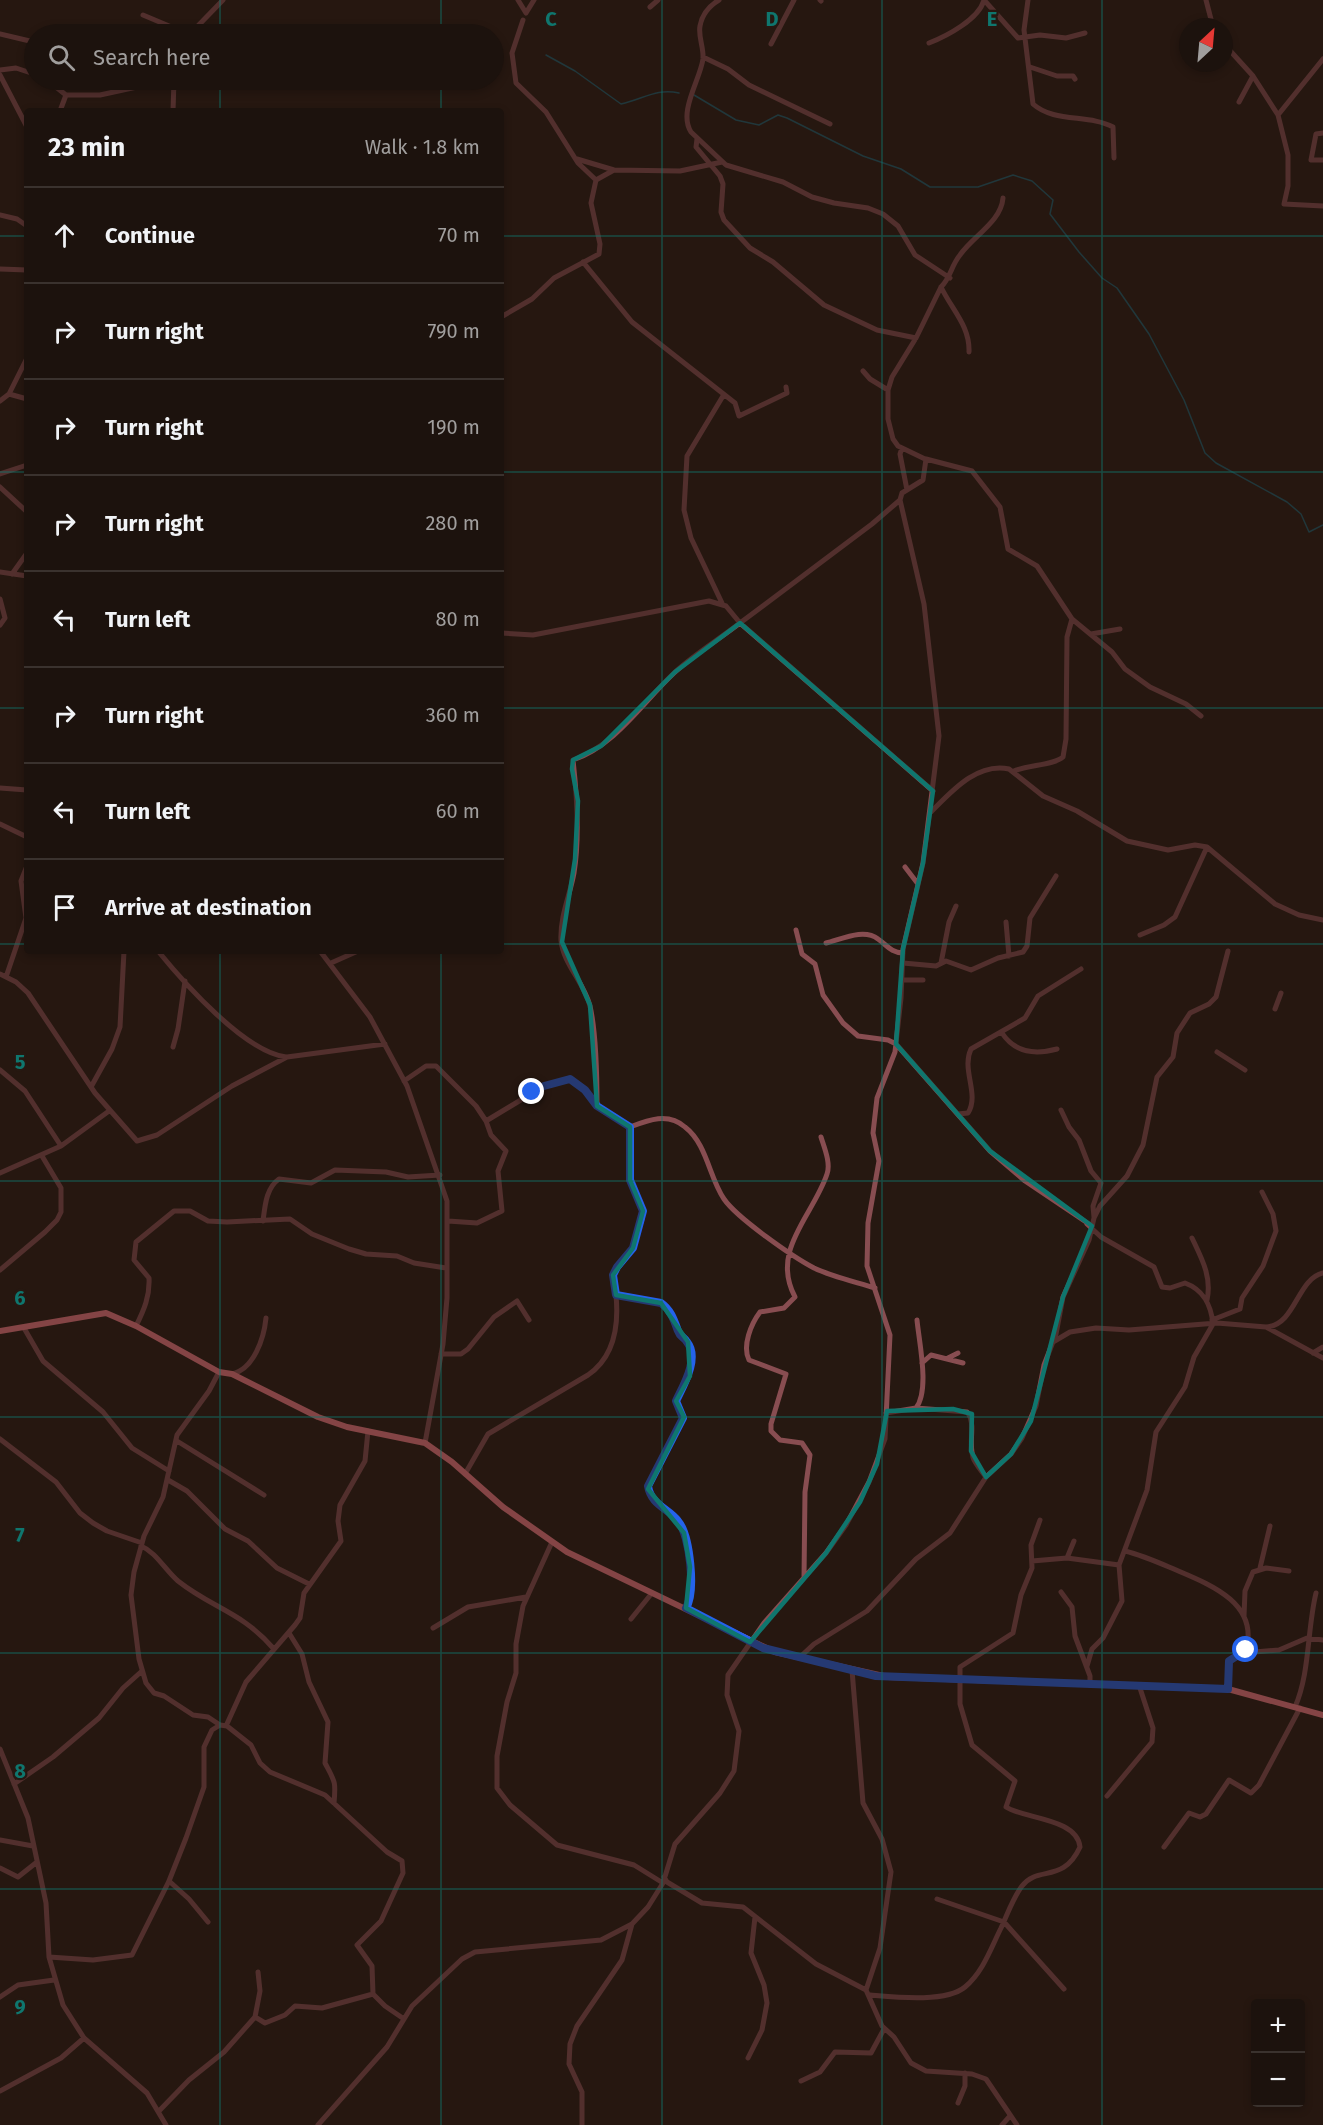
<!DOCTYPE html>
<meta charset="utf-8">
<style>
body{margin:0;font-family:"Fira Sans",sans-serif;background:#29201b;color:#f1f3f6}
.controls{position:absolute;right:18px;bottom:18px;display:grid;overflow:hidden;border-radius:6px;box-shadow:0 3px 9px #0003}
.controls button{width:54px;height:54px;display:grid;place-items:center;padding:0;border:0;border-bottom:2px solid #3a322e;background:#1c120d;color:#f1f3f6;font:30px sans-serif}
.compass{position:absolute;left:1179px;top:18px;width:54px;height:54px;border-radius:50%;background:#1c120d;box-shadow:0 3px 9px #0003;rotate:26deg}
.stop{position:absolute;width:18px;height:18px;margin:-14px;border:4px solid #2563eb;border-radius:50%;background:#fff}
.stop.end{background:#2563eb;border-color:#fff;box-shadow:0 2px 6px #0008}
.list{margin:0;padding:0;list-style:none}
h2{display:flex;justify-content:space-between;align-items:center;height:78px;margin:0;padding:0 24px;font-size:26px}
h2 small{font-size:20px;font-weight:400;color:#a09e9d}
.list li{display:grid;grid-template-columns:39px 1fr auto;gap:18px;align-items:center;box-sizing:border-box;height:96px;padding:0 24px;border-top:2px solid #3a322e}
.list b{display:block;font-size:22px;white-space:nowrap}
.list em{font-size:20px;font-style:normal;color:#a09e9d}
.icon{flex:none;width:33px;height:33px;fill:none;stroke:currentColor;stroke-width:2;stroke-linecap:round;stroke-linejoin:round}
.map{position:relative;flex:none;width:1323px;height:2125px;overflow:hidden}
.search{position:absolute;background:#1c120d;box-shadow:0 3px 9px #0003;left:24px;top:24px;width:480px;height:66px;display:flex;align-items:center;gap:15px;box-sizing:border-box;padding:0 21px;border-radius:33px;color:#a09e9d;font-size:22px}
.panel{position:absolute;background:#1c120d;box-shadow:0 3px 9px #0003;left:24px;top:108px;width:480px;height:846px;border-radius:6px}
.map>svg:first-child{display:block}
</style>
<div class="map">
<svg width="1323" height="2125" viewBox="0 0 1323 2125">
<rect width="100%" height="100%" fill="#261811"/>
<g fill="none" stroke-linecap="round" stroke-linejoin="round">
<path stroke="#1a5d6f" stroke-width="1.5" d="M546 55 575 71 621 104C644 99 656 88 679 93
M694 95 736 120 759 125 778 115 787 118 863 156 901 169 930 187H978L1013 175 1032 181 1053 200 1050 214 1079 252 1102 278 1117 288 1149 334 1184 400 1205 453 1216 463 1287 502 1301 514 1309 532 1323 525"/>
<path stroke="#884d51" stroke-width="5" d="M518 0 526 13 534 0
M719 0C709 6 702 14 700 26 698 37 704 48 703 59 700 80 678 112 691 132L726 165 783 182 812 197 834 203 868 208 883 214 898 226 915 255 950 278
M820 0 821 1
M1028 0 1024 30 1033 104C1054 123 1089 114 1113 127L1114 158
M1206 0 1213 27
M985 1 1018 38 1040 35 1066 38 1085 33
M650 7 658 0
M143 15 188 34
M523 20 512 53 516 83 546 112 578 163 596 180
M0 34 34 42
M190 34 223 0
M929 43C947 36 979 19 984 0
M771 44 794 0
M1224 44 1253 76 1239 102
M703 57 728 69 749 85 830 124
M1323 59 1278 115 1288 155V186L1284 204 1323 206
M1030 67 1057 76H1073L1075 79
M0 70 16 68 34 74
M0 75 27 127
M1253 76 1278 115
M47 80 66 95
M60 111 66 95H100L169 80
M173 111 174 80
M1323 133 1316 134 1311 160H1323
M697 139 696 147 720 176 723 184 721 212 724 220 750 248 773 262 824 305 877 330 916 338
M577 159 614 170 680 171 722 162
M596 180 614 170
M0 215 17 219 27 226
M583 262 632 322 735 403 739 416 787 393 786 387
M0 269 27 270
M941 287C952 310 970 326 969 352
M501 317 532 299 554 278 599 254 600 244 591 203 596 180
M863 371 870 379 888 390
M9 394 27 399
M0 401 9 394 27 358
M902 448 900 454 907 490
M925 459 898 446 893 439 888 419V390L892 377 916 338 941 287C951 277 951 266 960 255 973 236 1001 222 1003 198
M0 474 27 465
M0 487 27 512
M0 572 27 576
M12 574 27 553
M0 599 5 618 0 625
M722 603 691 538 684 510 687 456 723 396
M501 633 533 635 709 601 726 606 740 623 872 524 900 500 902 493 923 480 926 459 972 471 1000 507 1008 549 1037 566 1072 619 1112 652 1125 669 1150 687 1186 704 1201 716
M1091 634 1120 629
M1014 771C1028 765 1054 765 1063 757L1066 739 1067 637 1072 619
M0 788 27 790
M931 812C951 792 977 762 1009 769L1043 796 1077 811 1127 841 1168 850 1195 845 1207 847 1275 904 1299 915 1323 920
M0 824 27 837
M905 867 918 884
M1006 922 1009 956
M796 930 802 954 815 964 823 995 843 1023 858 1036 888 1040 896 1044 990 1151 1025 1181 1089 1224
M1140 935 1164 925 1175 917 1207 847
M826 943C842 939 864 928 878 939 888 946 890 952 903 953
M158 951C184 983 245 1052 286 1057
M320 951 370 1017 407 1086 447 1201V1298L443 1344 425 1443
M331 963 358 951
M903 963 936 966 946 961 971 970 998 958 1023 952 1027 946 1030 918 1056 876
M941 963 949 922 956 906
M0 974 16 982 28 993 95 1093 137 1141 157 1135 232 1086 287 1057 385 1044
M6 977 26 918 21 881 27 866
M902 980H923
M1275 1009 1281 993
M1002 1033C1015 1053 1035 1055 1057 1049
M173 1047 178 1029 185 981
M1217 1052 1245 1070
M0 1070 25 1091 61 1146 109 1111
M404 1081 426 1066H436L476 1106 486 1121 491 1135 506 1151 498 1171 502 1211 477 1223 448 1221
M91 1087 112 1049 120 1027 124 951
M597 1106C597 1078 596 1032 590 1006 584 982 563 964 561 940 560 916 570 895 574 873 580 836 577 795 573 760 616 745 642 703 674 673 693 655 718 640 740 623L933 791
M1061 1110 1069 1127 1079 1140 1091 1171 1101 1183 1093 1206 1094 1217
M958 1114 968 1113C980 1094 961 1070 971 1049L1025 1018 1038 996 1081 969
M486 1121 544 1086 570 1079 585 1090 597 1106 630 1127
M630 1127C648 1120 668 1112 685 1127 707 1144 709 1177 724 1199 737 1218 793 1257 814 1268 833 1277 856 1282 875 1288
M0 1173 61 1146
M263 1221C265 1206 266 1188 279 1179L311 1183 335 1170 386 1172 408 1177 440 1175
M1192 1238C1202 1259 1212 1277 1207 1300
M0 1270 45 1232 57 1220 61 1212V1188L42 1156
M616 1295 661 1303C673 1311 672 1323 679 1334 681 1339 687 1340 689 1344 699 1364 684 1384 676 1401L683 1418 648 1486C651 1505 668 1508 678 1520 690 1535 696 1591 686 1608
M1212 1320 1240 1309 1242 1298 1263 1266 1276 1231 1273 1214 1262 1192
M136 1326C144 1310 150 1296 149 1278L134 1260 136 1242 174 1211H190L208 1221 227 1222 290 1219 312 1234 349 1249 366 1254 397 1256 414 1263 446 1268
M1267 1327C1296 1324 1297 1279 1323 1273
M24 1328 43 1361 103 1412 132 1448 169 1471
M1053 1342 1070 1332 1096 1328 1129 1330 1217 1323 1266 1327 1323 1358
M1313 1353 1323 1347
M441 1354H461L468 1349 494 1317 517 1301 529 1320
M948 1358 958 1353
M922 1363 931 1355 963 1363
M219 1372 209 1391 177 1435 163 1497 144 1536 134 1572 131 1595 139 1659 146 1683 154 1693 164 1696 193 1715 208 1717 220 1725 227 1726 251 1745 260 1763 270 1772 325 1795 387 1852 402 1861 403 1873 381 1921 357 1945 372 1966 373 1994
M232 1374C254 1369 264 1338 266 1318
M916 1408C930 1390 919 1342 917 1320
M886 1413 916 1408 967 1412C977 1423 967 1445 974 1460 977 1466 982 1472 986 1477
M0 1439 56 1482 80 1513 93 1523 107 1531 142 1543
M177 1441 264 1495
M465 1474 488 1434 588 1375C620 1353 620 1311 613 1275L617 1267 633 1248 642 1219 643 1211 630 1180V1127
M168 1480 187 1491 225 1529 248 1541 277 1568 309 1584
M552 1542 523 1606 516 1644V1673L507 1702 497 1756V1788L510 1805 557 1845 634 1865 663 1883
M141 1546C156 1552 165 1570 178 1581 212 1608 242 1612 273 1648
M1125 1551C1141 1555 1155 1561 1169 1567 1203 1582 1260 1600 1246 1650L1229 1661 1228 1689
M1067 1558 1119 1565
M1032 1561 1067 1558 1074 1541
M1260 1568 1270 1526
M804 1578 805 1492 810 1455 802 1443 780 1440 771 1431V1424L786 1374 749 1360C742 1346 751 1324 760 1312L784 1308 795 1297C770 1250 813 1216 827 1174 831 1163 824 1147 821 1137
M1061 1592 1072 1607 1075 1636 1090 1676V1685
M1244 1616 1245 1591 1253 1572 1266 1568 1289 1571
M631 1619 652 1593
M433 1628 468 1607 526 1597
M289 1633 302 1654 309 1682 328 1722 325 1763C335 1782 336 1781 334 1803
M1243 1653 1279 1650 1307 1638 1323 1640
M799 1658 814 1644 867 1611 916 1559 950 1533 986 1477 1011 1454 1022 1438 1036 1406 1044 1365 1056 1334 1063 1297 1089 1240 1094 1218 1100 1206 1127 1176 1143 1145 1157 1077 1173 1057 1177 1033 1190 1013 1209 1004 1216 997 1228 951
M1087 1666 1092 1649 1103 1638 1122 1601 1119 1565 1147 1490 1156 1432 1185 1387 1194 1357 1213 1324C1211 1305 1204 1290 1185 1283L1170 1288 1162 1287 1154 1267 1101 1237 1087 1224
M852 1670 863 1803 882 1839 891 1872 880 1948 866 1990
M1295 1707C1310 1673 1307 1630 1316 1593
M226 1726 246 1682 295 1625 300 1618 304 1593 341 1541 338 1521 340 1505 365 1461 368 1431
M0 1749 28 1818 46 1903 49 1957 63 2005 84 2038 147 2093 166 2125
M14 1784 53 1757 99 1718 123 1688 142 1671
M1107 1796 1152 1742 1153 1728 1139 1685
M0 1840 33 1846
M1164 1847 1189 1813 1200 1817 1206 1814 1229 1780 1251 1793 1259 1785 1300 1708
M0 1868 18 1877 37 1862
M664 1877 667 1882 702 1903 743 1907 816 1964 866 1990 882 2026 894 2037 911 2063 926 2071 972 2074 986 2079 1017 2125
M169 1881 189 1899 208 1922
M937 1899 1004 1922 1064 1989
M49 1957 93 1960 132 1955 169 1881 186 1838 204 1787V1747L212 1730 220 1725
M870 1995C894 1997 946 2003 965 1987 983 1972 991 1948 1001 1928 1007 1915 1013 1898 1022 1886 1038 1865 1063 1884 1080 1847 1077 1818 1024 1819 1006 1807L1015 1781 972 1745 960 1704V1667L1013 1633 1021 1595 1032 1568 1031 1545 1040 1520
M0 1997 18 1985 54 1980
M255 2017 265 2023 285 2015 295 2006 322 2008 373 1994 385 2006 404 2019
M748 2058 762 2030 767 2003 764 1985 751 1953 755 1917
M801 2081 820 2072 835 2052 871 2053 884 2029
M0 2091 61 2058 84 2038
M958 2103 965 2086V2073
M159 2111 189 2080 224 2052 255 2017 260 1991 258 1972
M318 2125 387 2047 412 2006 462 1959 475 1952 601 1940 632 1924
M582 2125V2092L569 2064 570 2044 577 2026 622 1960 632 1924 648 1907 663 1883 675 1844 720 1793 734 1771 739 1731 727 1695 728 1675 764 1623 826 1553 846 1525 869 1482 885 1439 890 1335 867 1266 868 1223 879 1161 873 1133 877 1098 895 1052 901 998 903 949 923 863 939 736 924 604 900 500
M1002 2125 1010 2116"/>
<path stroke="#f67b85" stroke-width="6" d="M0 1331 106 1313 136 1326 219 1372 232 1374 318 1417 347 1427 425 1443 452 1462 503 1507 567 1552 775 1652 888 1677 1228 1689 1323 1715"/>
</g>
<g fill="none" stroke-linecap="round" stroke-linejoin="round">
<path stroke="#2563eb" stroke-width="8" d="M532 1092 544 1086 570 1079 585 1090 597 1106 630 1127V1180L643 1211 633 1248 617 1267 613 1275 616 1295 661 1303C671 1310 674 1320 678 1331 680 1337 684 1337 687 1342 700 1358 683 1386 676 1401L683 1418 648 1486C651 1505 668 1508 678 1521 690 1535 696 1592 686 1608L763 1648 876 1676 1228 1689 1229 1661 1246 1650"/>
</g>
<path d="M0 0H1323V2125H0ZM740 623 933 791 923 863 903 949 896 1044 990 1151 1092 1226 1063 1297 1031 1421 1011 1454 986 1477 971 1451 972 1414 953 1409 887 1411 877 1464 860 1502 826 1553 750 1642 686 1608 690 1567 684 1533 648 1489 684 1417 676 1401 690 1376 688 1342 661 1303 616 1295 613 1275 633 1248 643 1211 630 1180V1127L597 1106 590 1005 562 942 575 859 578 801 572 769 573 760 601 746 675 672Z" fill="#261811" fill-opacity=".55" fill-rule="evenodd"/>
<path fill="none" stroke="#0f766e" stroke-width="4.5" stroke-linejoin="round" d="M740 623 933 791 923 863 903 949 896 1044 990 1151 1092 1226 1063 1297 1031 1421 1011 1454 986 1477 971 1451 972 1414 953 1409 887 1411 877 1464 860 1502 826 1553 750 1642 686 1608 690 1567 684 1533 648 1489 684 1417 676 1401 690 1376 688 1342 661 1303 616 1295 613 1275 633 1248 643 1211 630 1180V1127L597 1106 590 1005 562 942 575 859 578 801 572 769 573 760 601 746 675 672Z"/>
<path fill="none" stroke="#0f766e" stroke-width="1.5" stroke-opacity="0.55" d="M220 0V34M441 0V34M662 0V2125M882 0V2125M1102 0V2125M220 80V111M441 80V111M0 236H27M501 236H1323M0 472H27M501 472H1323M0 708H27M501 708H1323M0 944H27M501 944H1323M220 951V2125M441 951V2125M0 1181H1323M0 1417H1323M0 1653H1323M0 1889H1323"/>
<g font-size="20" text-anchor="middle" font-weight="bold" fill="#0f766e" stroke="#261811" stroke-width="4.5" stroke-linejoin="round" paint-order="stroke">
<text x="551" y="26">C</text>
<text x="772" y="26">D</text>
<text x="992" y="26">E</text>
<text x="20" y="1069">5</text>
<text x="20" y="1305">6</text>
<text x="20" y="1542">7</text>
<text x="20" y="1778">8</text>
<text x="20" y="2014">9</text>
</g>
</svg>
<div class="controls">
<button>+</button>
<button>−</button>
</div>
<svg class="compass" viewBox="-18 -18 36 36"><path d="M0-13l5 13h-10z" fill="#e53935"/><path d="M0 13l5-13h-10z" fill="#a09e9d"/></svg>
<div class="stop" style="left:1246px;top:1650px"></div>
<div class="stop end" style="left:532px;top:1092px"></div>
<div class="search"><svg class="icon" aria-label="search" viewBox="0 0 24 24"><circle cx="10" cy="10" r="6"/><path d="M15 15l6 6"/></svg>Search here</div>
<section class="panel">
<h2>23 min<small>Walk · 1.8 km</small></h2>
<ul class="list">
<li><svg class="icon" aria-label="ahead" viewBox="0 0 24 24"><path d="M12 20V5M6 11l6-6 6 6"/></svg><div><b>Continue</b></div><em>70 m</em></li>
<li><svg class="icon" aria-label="right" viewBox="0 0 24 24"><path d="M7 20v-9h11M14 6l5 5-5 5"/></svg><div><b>Turn right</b></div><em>790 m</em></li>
<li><svg class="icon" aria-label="right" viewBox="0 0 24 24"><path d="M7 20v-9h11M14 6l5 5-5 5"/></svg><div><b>Turn right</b></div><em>190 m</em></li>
<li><svg class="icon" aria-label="right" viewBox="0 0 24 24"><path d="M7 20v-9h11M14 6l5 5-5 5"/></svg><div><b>Turn right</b></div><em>280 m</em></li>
<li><svg class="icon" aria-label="left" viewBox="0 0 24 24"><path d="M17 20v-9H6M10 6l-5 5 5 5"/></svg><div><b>Turn left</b></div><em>80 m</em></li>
<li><svg class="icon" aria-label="right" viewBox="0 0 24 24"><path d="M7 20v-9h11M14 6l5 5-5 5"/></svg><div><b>Turn right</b></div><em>360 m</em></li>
<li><svg class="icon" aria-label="left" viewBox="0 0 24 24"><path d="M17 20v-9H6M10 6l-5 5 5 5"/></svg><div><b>Turn left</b></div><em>60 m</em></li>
<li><svg class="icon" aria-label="arrive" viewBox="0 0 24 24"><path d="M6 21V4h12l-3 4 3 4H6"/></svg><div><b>Arrive at destination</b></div></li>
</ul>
</section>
</div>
